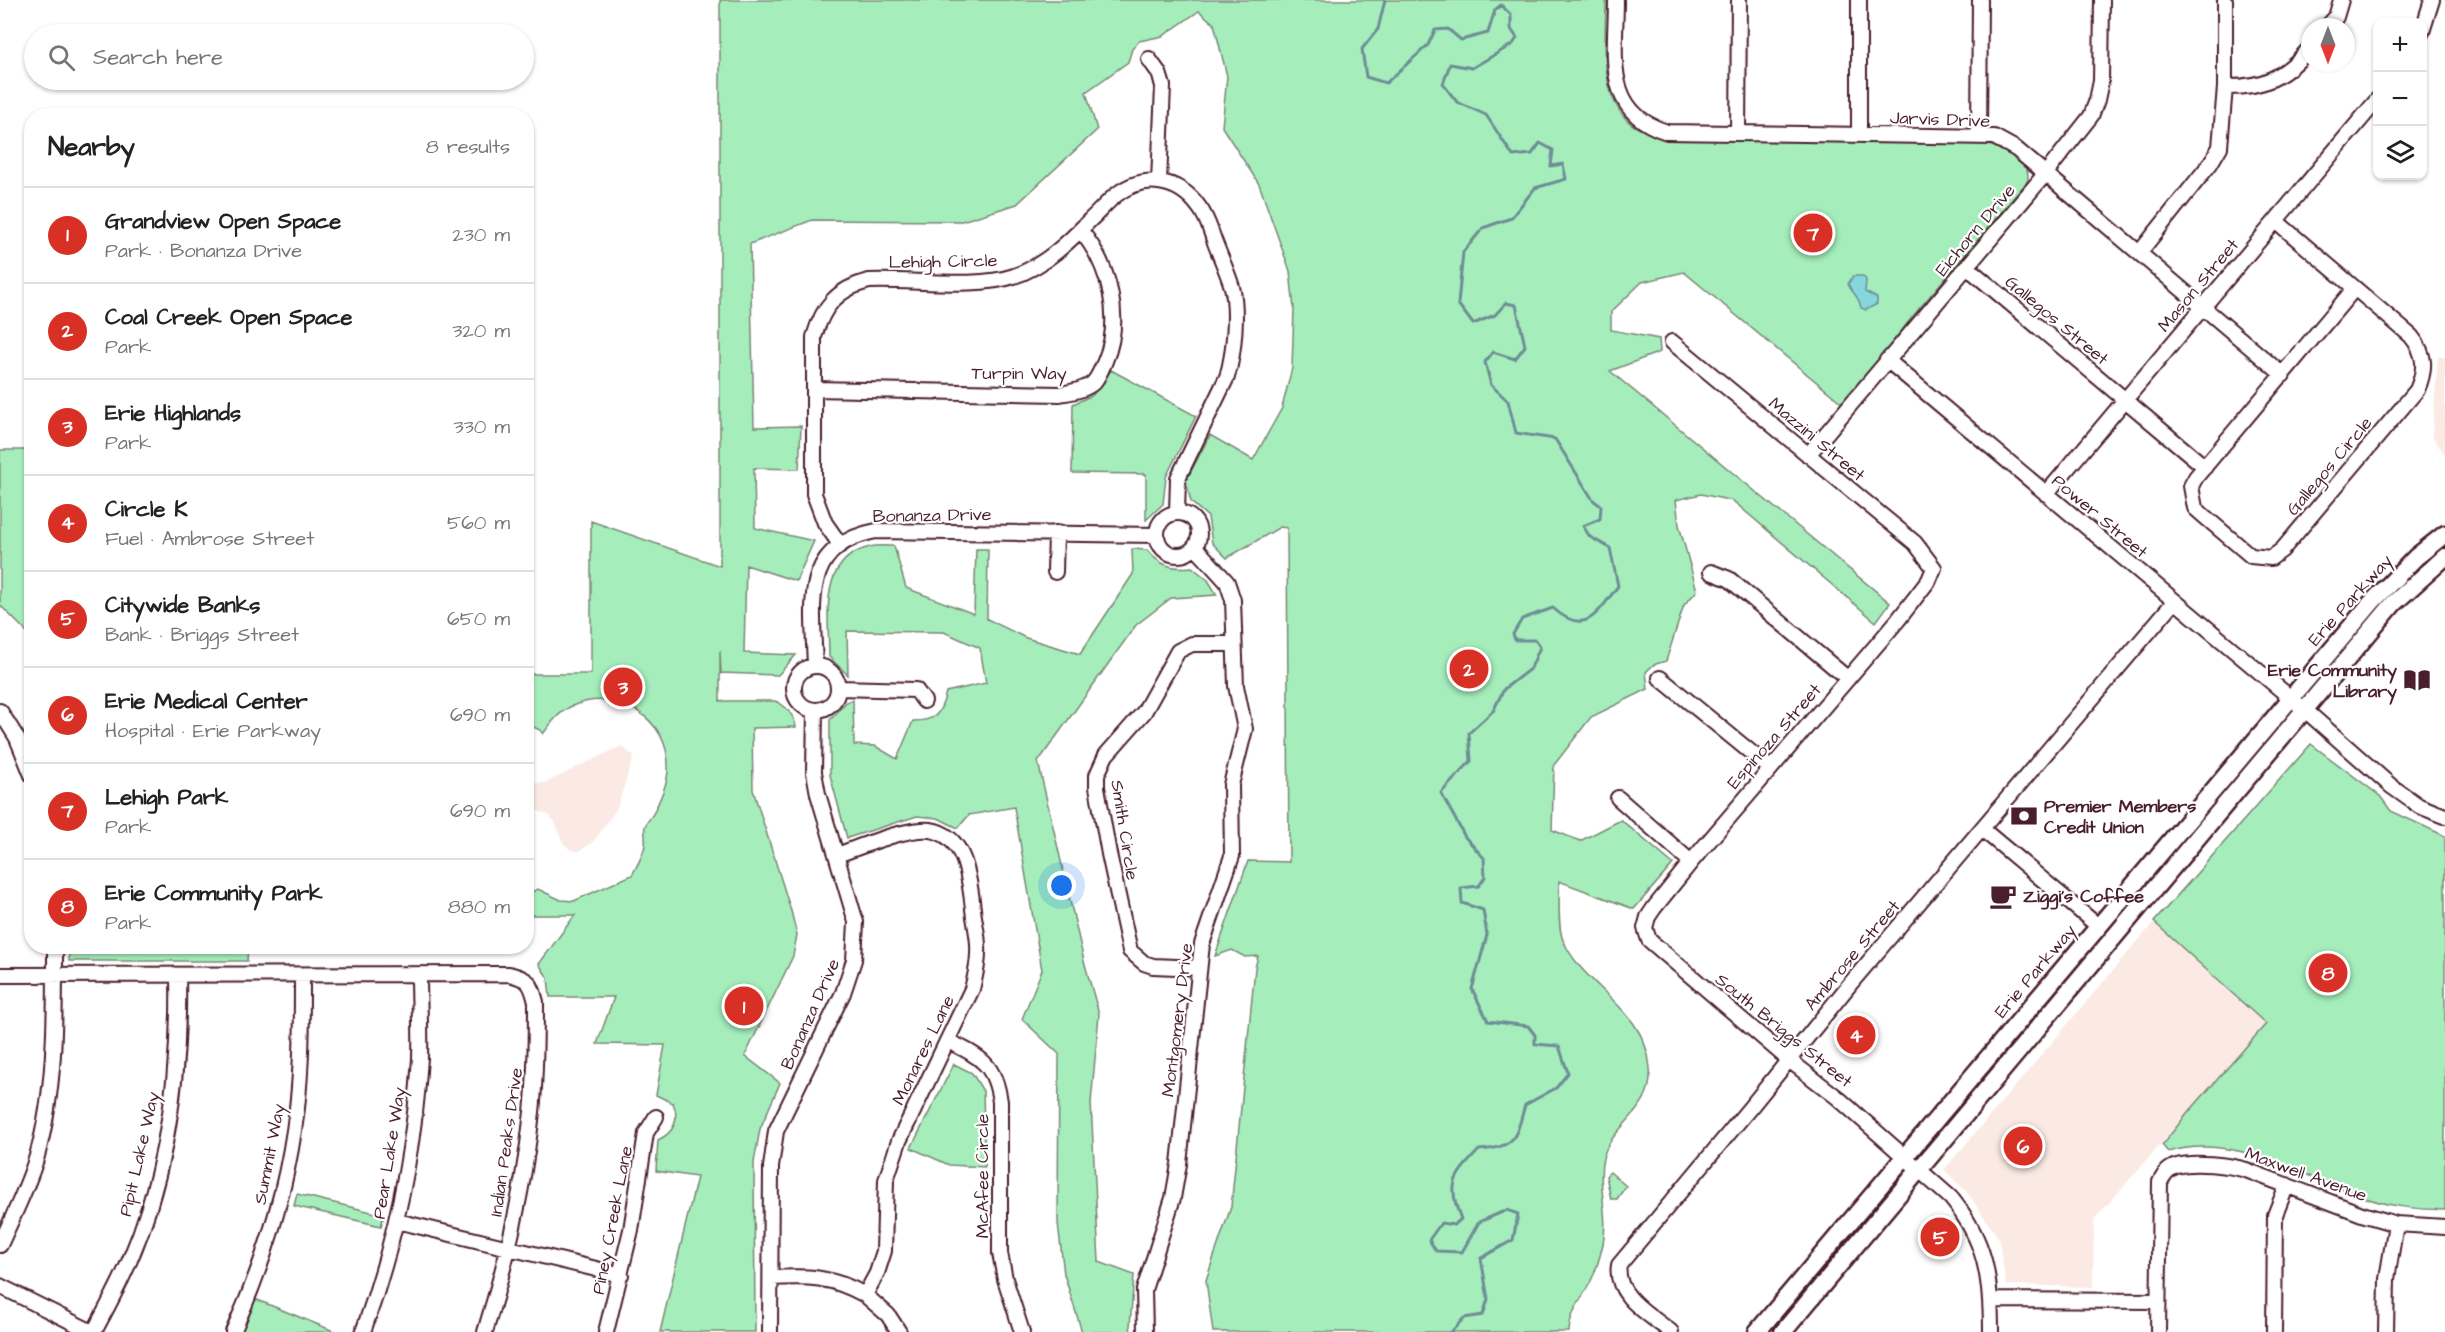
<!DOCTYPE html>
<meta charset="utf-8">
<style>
body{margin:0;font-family:"Architects Daughter",sans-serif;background:#f6f6f6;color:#222}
.controls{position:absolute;right:18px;top:18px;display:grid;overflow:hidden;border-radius:12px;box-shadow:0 2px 4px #0004}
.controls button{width:54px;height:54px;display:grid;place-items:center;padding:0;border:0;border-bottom:2px solid #e0e0e0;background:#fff;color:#222;font:30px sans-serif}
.compass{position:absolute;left:2301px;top:18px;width:54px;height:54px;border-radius:50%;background:#fff;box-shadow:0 2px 4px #0004;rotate:180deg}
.you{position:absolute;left:1062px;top:886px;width:21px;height:21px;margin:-15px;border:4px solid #fff;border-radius:50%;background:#1a73e8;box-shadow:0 0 0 9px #1a73e833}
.badge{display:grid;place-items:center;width:39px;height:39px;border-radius:50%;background:#d93025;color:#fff;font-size:20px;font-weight:700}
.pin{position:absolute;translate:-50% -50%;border:3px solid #fff;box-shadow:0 2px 6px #0006}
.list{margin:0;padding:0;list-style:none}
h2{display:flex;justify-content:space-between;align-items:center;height:78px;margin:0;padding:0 24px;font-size:26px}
h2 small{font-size:20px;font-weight:400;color:#767676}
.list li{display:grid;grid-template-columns:39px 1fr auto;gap:18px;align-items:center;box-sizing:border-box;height:96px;padding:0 24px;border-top:2px solid #e0e0e0}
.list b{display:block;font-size:22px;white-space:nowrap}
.list p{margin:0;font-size:20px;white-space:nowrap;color:#767676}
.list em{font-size:20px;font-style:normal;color:#767676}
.icon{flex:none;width:33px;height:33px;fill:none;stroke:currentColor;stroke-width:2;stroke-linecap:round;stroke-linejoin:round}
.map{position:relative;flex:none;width:2445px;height:1332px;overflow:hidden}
.search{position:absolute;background:#fff;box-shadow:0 2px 4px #0004;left:24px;top:24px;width:510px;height:66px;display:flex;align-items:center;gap:15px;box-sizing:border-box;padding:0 21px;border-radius:33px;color:#767676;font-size:22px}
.panel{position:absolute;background:#fff;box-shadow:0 2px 4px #0004;left:24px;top:108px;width:510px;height:846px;border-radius:24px}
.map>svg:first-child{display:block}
</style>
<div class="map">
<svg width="2445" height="1332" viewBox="0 0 2445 1332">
<rect width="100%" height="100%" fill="#fff"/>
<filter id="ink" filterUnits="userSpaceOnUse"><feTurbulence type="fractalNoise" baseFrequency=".0167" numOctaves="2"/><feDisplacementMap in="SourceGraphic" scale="12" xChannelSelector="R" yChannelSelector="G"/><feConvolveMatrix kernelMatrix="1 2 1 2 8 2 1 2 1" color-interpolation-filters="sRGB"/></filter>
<g filter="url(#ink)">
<path fill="#fbeae4" d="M2438 357H2445V455L2432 436Z
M621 746 634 756 617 808 593 842 580 851 571 850 563 843 555 822 549 815 539 811H527V784L547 782Z
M2154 922 2266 1024 2094 1220 2093 1287 2006 1285 1999 1239 1967 1192 1944 1170Z"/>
<path fill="#a5eebc" stroke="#788674" stroke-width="1.5" d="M720 0H1606C1606 37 1598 91 1627 120 1636 130 1652 133 1664 137L1981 142C1997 148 2035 159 2027 182L1918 310 1843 404 1684 272 1642 282 1611 312V330L1659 339 1660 352 1610 371 1890 603 1876 622 1733 501 1701 494 1676 500 1679 525 1697 591 1684 605 1666 661 1653 665 1646 672 1648 689 1591 717 1554 765 1552 830 1580 841 1621 820 1673 864 1634 909 1559 881C1560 896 1557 927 1563 940 1585 990 1645 1007 1650 1068 1654 1112 1612 1123 1603 1158 1597 1183 1609 1215 1603 1244 1600 1257 1596 1271 1590 1283 1581 1300 1570 1311 1569 1332H1213L1206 1280 1231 1207 1255 968 1258 956 1245 957 1232 950 1215 956 1248 861 1289 862 1287 528 1280 527 1227 558 1212 543 1208 517 1191 502 1186 481 1210 435 1253 460 1282 408 1292 368 1294 309 1290 271 1259 184 1222 127 1227 76 1214 24 1199 11 1163 36 1139 41 1132 49 1128 62 1086 92 1097 130 1017 204 962 221 812 220 750 244 754 427 801 426 799 469 754 468 755 528 814 541 796 581 746 565 744 653 796 655 778 675 721 673 720 651V701H775C785 705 795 716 796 727L752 728 753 790 791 911 797 935 793 956 745 1056 780 1083 760 1129 754 1162 755 1332H660L697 1177 656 1171 658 1140C674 1133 680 1119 673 1103L656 1095 665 1045 597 1044 614 997H550L548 978 539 964 575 915H527V894L538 889 561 900 574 901 632 875C637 866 643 856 645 845 646 839 644 833 645 827 646 822 652 817 654 812 660 799 668 783 668 769 670 718 617 687 572 706 560 711 551 723 543 734L540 730 527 724V674H591V521L720 566Z
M1111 370 1196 416 1166 477 1163 504 1146 520V474L1072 473 1073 404 1093 395Z
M0 450H31L32 629 27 632 0 605Z
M894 546 906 588 974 614 976 549H988L987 619 1026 638 1080 654 1133 574 1132 549 1147 550C1160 566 1172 569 1192 567L1208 580 1217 595 1171 598 1136 625 1038 762 1084 961 1099 1014 1091 1103 1099 1262 1134 1275 1130 1326 1131 1332H1082L1064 1274 1058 1223 1059 1054 1022 1019 1042 970 1014 807 969 815 958 828 938 818 917 816 847 838 830 775V720L846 702 853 700 854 745 875 746 897 759 913 721C936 721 941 714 946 692L986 683 980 648 944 632 847 631 848 675 829 657C829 616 818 559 870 547 877 545 886 546 894 546Z
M2311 744 2380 796 2391 811 2445 836V1210C2417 1209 2390 1207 2363 1197 2301 1177 2236 1132 2168 1152L2162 1145 2187 1114 2266 1024 2154 922Z
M69 947V946L248 947 247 961H69Z
M954 1064 972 1073 983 1091 985 1167 949 1165 911 1148Z
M1610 1172 1626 1186 1617 1199H1611L1606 1176Z
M297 1194 384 1215 381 1226 294 1206Z
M255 1299 336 1332H240Z"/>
<path fill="#86d7dc" stroke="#6e8d95" stroke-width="1.5" d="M1853 276H1863L1866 280 1865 292 1877 298V304L1866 310 1861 308C1859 295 1852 294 1848 284Z"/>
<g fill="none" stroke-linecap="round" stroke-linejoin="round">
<path stroke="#6e8d95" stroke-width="3" d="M1385 0 1378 29 1362 49 1366 77 1386 83 1428 45 1435 30 1448 29 1461 40 1488 33 1495 10 1501 5 1511 15V29L1517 38 1513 44 1472 68 1450 64 1443 84 1457 102 1486 115 1513 156 1532 154 1540 143 1553 150 1551 166 1563 164 1566 179 1535 188 1511 218 1483 228 1463 252 1458 304 1473 324 1495 315 1506 303 1516 305 1525 346 1515 359 1493 352 1485 362 1491 385 1508 401 1516 433 1555 439 1593 500 1601 506 1600 519 1583 526 1590 537 1610 548 1618 586C1598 612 1586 638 1553 608L1522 619 1513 634 1515 640H1535L1540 647 1531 668 1504 689 1493 711 1469 733 1471 761 1441 793 1465 837 1484 858 1485 877 1479 886 1461 888 1462 903 1483 910 1487 935 1472 989 1488 1021 1528 1026 1535 1035V1044L1559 1046 1568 1073 1556 1088 1525 1105C1516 1137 1516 1148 1479 1150 1455 1176 1446 1183 1461 1219L1454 1225 1441 1223 1429 1240 1436 1251 1462 1252 1479 1222 1507 1210 1518 1214 1513 1240 1481 1258 1488 1299 1483 1315 1464 1318 1451 1332"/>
<defs>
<path id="minor" d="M1616 0C1616 54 1602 112 1667 132L1994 137 2016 149 2053 180 2283 375
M2327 27 2336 17 2341 0
M2422 32 2432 0
M1149 59 1159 73 1163 86 1159 182
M2225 87C2263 88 2285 77 2310 48
M1738 133 1739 0
M1859 134V0
M1979 135 1980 0
M2276 221 2411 336C2426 354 2426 369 2417 390L2282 550 2271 558 2251 556 2204 516 2195 508 2191 486 2196 477 2354 289
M2140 252 2210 164 2220 147 2225 87V0
M1967 267 2205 467
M1672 342 1915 543 1934 568 1929 580 1898 620 1691 862 1654 908 1648 917 1645 928 1649 940 1789 1060 1838 1098 1951 1198C1986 1241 1991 1278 1991 1332
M1887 360 2305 710 2391 786 2419 806 2445 816
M814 389 1060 394C1071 392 1086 390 1094 382 1099 376 1102 368 1105 361 1123 319 1110 265 1080 230
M1808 455 2046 173 2091 116 2097 100 2101 81 2102 0
M2046 494 2378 99
M1157 534a21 21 0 1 1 42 0a21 21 0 1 1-42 0Z
M839 543 825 523 814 494V337C823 306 837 289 869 281 911 279 976 289 1014 276 1043 267 1070 241 1090 220 1099 212 1107 202 1116 195 1144 173 1179 179 1199 207 1207 217 1210 229 1214 240 1220 256 1227 271 1232 287 1238 311 1234 354 1227 377L1178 478 1177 513
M1055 572 1056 533
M1711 572 1729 579 1847 678
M815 666C813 604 800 546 876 531L1157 535
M794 688a22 22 0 1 1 44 0a22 22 0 1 1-44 0Z
M1660 678 1770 768
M838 688 916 690 924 701
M0 711 17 738 32 775
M1618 798 1691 862
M1982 829 2098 926
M1199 968 1153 966 1144 963 1130 951 1109 854 1097 787V775L1106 755 1144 712 1178 651 1192 644H1234
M0 975 509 974C529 979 531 982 536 1002 536 1039 536 1076 532 1112 524 1187 507 1261 485 1332
M948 1041C980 1057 995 1063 1000 1102V1253L1005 1279 1022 1332
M397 1221 621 1275
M0 1245C13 1216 28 1187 37 1156 56 1088 55 1017 55 946
M771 1278C808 1276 831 1276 865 1295L877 1273 884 1251 886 1180 899 1141 972 989C975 977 978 966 978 953 979 941 976 929 974 917 970 888 969 835 930 830 907 827 860 847 837 855
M0 1286 92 1332
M865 1295 888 1315 899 1332
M1991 1300 2158 1301
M94 1332C106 1309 119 1286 129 1262 168 1172 180 1072 178 975
M233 1332C265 1261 288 1186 297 1108 302 1064 302 1020 302 976
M363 1332C395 1243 414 1153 420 1058 421 1031 419 1003 419 975
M606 1332 631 1230 646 1133 656 1117
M770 1332 771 1167 776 1131 843 993 854 960 856 922 818 794 814 772 815 710
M1145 1332 1144 1290 1173 1198 1179 1164 1202 944 1232 856 1231 785 1245 729 1236 686 1233 600 1227 582 1195 547
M1671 1332C1649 1314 1614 1296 1619 1265L1754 1103 1850 984 2174 602
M2158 1332 2160 1182C2164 1175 2168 1168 2177 1166 2193 1161 2229 1165 2246 1170L2362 1214 2396 1224 2445 1227
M2274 1332 2275 1215 2287 1185
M2386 1332 2387 1279 2396 1224"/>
<path id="major" d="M1757 1332 2372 602 2416 557 2445 534
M1783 1332 2394 603 2445 557"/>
</defs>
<use href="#minor" stroke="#4a1f2b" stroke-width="18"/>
<use href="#major" stroke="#4a1f2b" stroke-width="21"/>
<use href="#minor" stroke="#fff" stroke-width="14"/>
<use href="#major" stroke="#fff" stroke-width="16"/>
</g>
</g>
<defs>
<symbol id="library-bare" viewBox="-9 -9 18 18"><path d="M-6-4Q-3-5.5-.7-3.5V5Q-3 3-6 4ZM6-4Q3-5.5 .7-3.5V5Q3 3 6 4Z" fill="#4a1f2b" stroke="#fff" stroke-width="2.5" paint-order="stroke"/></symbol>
<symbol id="bank-bare" viewBox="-9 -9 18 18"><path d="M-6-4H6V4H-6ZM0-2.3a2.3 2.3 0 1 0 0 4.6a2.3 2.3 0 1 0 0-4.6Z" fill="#4a1f2b" stroke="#fff" stroke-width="2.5" paint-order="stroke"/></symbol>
<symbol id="cafe-bare" viewBox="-9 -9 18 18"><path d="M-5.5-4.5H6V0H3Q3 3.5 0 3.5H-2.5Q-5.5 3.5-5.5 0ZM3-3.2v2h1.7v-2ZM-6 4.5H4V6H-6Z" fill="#4a1f2b" stroke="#fff" stroke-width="2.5" paint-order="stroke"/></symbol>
</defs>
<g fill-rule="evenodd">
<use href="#library-bare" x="2398" y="661" width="38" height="38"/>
<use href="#bank-bare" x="2005" y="797" width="38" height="38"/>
<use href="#cafe-bare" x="1984" y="877" width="38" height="38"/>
</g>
<g text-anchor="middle" stroke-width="4.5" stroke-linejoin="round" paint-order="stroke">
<g font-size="18" fill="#4a1f2b" stroke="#fff">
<text transform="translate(1940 119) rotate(2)" y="6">Jarvis Drive</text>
<text transform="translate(1975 230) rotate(-50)" y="6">Eichorn Drive</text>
<text transform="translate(943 261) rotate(-1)" y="6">Lehigh Circle</text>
<text transform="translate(2198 285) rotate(-50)" y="6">Mason Street</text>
<text transform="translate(2057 320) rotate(40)" y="6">Gallegos Street</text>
<text x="1019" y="379">Turpin Way</text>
<text transform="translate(1817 439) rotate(40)" y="6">Mazzini Street</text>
<text transform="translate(2329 466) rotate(-50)" y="6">Gallegos Circle</text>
<text transform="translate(932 515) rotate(-1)" y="6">Bonanza Drive</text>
<text transform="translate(2100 516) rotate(40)" y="6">Power Street</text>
<text transform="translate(2350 600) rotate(-48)" y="6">Erie Parkway</text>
<text transform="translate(1774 736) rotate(-49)" y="6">Espinoza Street</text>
<text transform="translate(1125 830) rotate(81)" y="6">Smith Circle</text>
<text transform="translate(1852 955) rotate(-50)" y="6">Ambrose Street</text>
<text transform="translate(2035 971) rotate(-50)" y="6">Erie Parkway</text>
<text transform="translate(810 1014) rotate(-66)" y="6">Bonanza Drive</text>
<text transform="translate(1177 1020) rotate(-83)" y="6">Montgomery Drive</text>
<text transform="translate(1784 1030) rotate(39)" y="6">South Briggs Street</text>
<text transform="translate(923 1050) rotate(-64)" y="6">Monares Lane</text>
<text transform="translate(506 1142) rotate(-82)" y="6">Indian Peaks Drive</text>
<text transform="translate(389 1153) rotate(-81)" y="6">Pear Lake Way</text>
<text transform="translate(139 1154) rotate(-77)" y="6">Pipit Lake Way</text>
<text transform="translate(269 1154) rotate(-79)" y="6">Summit Way</text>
<text transform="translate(2306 1174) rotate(20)" y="6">Maxwell Avenue</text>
<text transform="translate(982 1176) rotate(-90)" y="6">McAfee Circle</text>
<text transform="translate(612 1220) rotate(-79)" y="6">Piney Creek Lane</text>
</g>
<g font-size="18" font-weight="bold" fill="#4a1f2b" stroke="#fff" text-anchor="start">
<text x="2397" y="676" text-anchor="end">Erie Community<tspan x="2397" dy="21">Library</tspan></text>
<text x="2044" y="812">Premier Members<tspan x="2044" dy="21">Credit Union</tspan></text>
<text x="2023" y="902">Ziggi's Coffee</text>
</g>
</g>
</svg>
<div class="controls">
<button>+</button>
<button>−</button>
<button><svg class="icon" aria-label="layers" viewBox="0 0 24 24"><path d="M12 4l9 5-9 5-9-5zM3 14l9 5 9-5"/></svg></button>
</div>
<svg class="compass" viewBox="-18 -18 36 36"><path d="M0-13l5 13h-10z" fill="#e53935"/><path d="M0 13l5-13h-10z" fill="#767676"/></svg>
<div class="you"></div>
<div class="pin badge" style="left:744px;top:1006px">1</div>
<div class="pin badge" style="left:1469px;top:669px">2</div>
<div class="pin badge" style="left:623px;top:687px">3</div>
<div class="pin badge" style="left:1856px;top:1035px">4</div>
<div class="pin badge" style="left:1940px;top:1237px">5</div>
<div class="pin badge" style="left:2023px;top:1146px">6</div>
<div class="pin badge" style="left:1813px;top:233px">7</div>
<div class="pin badge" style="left:2328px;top:973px">8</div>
<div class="search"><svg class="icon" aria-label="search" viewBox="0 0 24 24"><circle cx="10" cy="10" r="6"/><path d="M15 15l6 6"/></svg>Search here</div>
<section class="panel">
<h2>Nearby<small>8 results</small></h2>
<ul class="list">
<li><span class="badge">1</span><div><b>Grandview Open Space</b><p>Park · Bonanza Drive</p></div><em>230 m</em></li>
<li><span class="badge">2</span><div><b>Coal Creek Open Space</b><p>Park</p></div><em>320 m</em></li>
<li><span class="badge">3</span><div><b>Erie Highlands</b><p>Park</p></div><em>330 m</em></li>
<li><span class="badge">4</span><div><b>Circle K</b><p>Fuel · Ambrose Street</p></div><em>560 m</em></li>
<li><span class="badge">5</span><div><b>Citywide Banks</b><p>Bank · Briggs Street</p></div><em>650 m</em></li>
<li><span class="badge">6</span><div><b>Erie Medical Center</b><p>Hospital · Erie Parkway</p></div><em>690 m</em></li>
<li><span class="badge">7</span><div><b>Lehigh Park</b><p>Park</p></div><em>690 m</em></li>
<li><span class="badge">8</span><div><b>Erie Community Park</b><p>Park</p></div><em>880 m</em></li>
</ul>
</section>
</div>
